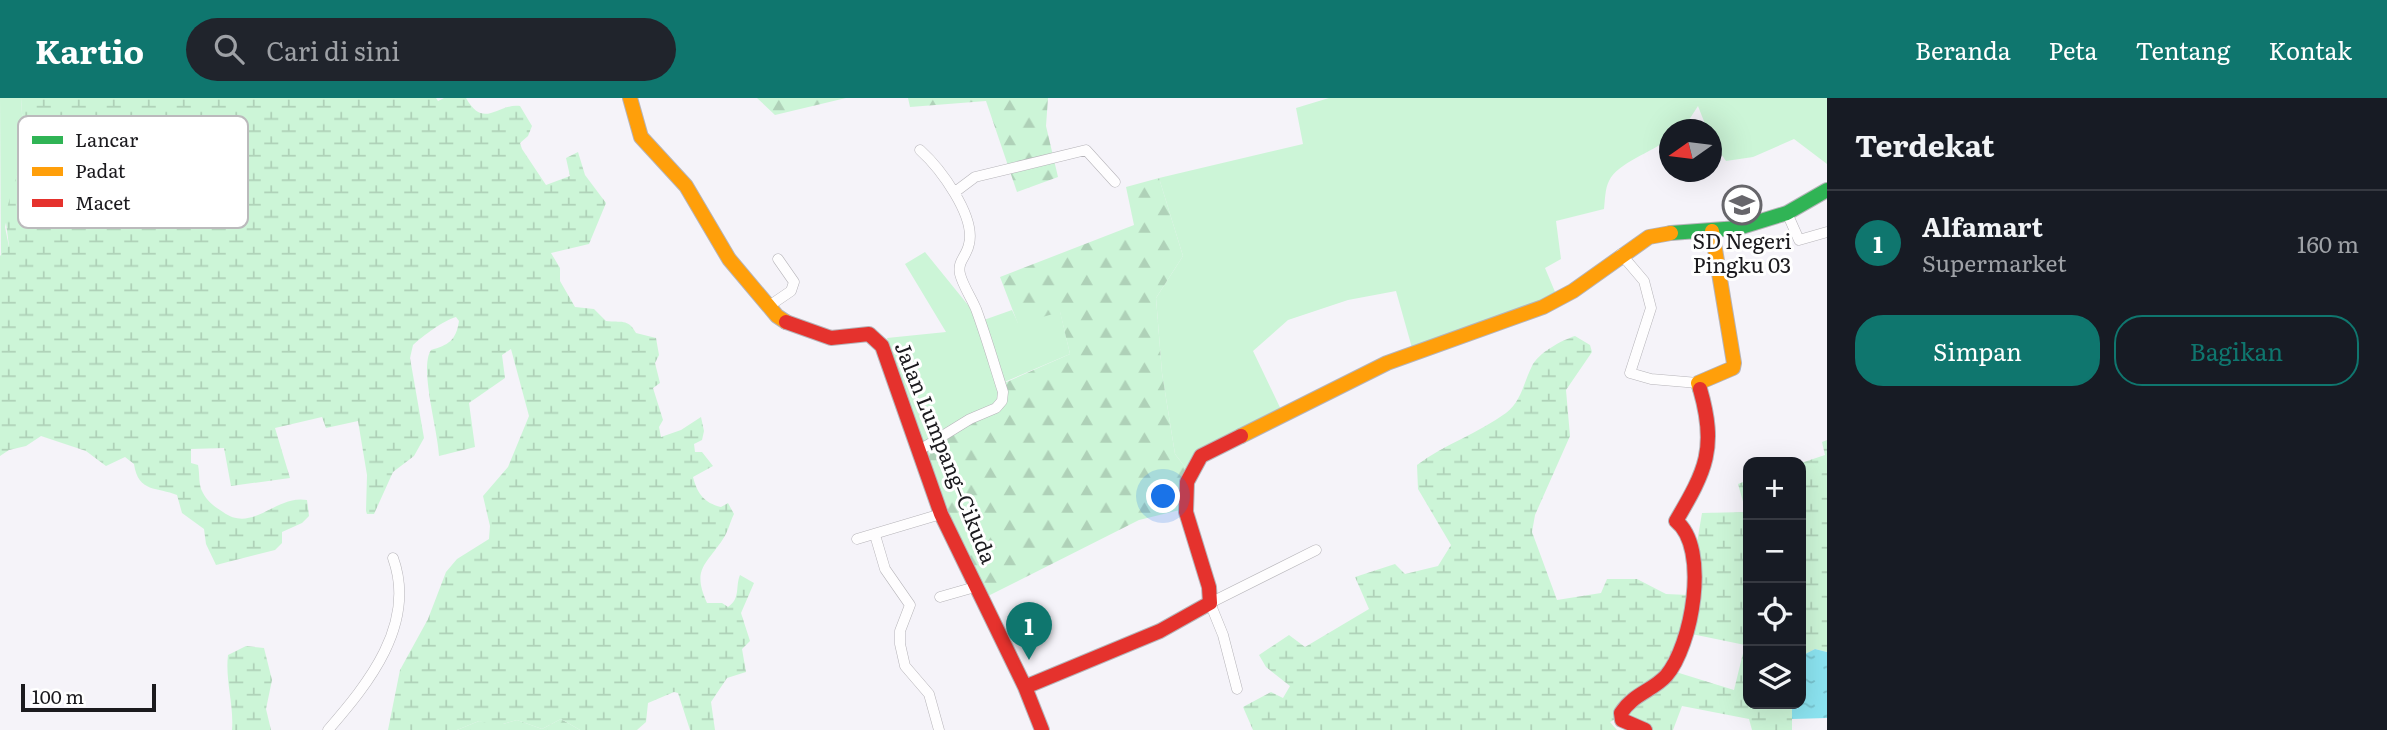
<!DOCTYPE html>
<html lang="id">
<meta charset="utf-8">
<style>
body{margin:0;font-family:Literata,serif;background:#20242c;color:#f1f3f6}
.controls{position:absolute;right:21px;bottom:21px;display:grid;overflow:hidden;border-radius:14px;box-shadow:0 7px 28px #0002}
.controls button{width:63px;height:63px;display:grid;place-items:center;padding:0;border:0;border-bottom:2px solid #363941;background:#171b24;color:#f1f3f6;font:35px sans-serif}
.compass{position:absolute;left:1659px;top:21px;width:63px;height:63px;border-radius:50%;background:#171b24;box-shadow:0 7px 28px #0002;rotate:256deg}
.scale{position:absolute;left:21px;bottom:18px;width:135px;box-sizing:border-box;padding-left:7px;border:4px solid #1b1a1e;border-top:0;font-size:19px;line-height:24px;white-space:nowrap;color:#1b1a1e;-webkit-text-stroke:5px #fff;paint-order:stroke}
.you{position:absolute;left:1164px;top:399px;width:24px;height:24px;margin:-18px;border:5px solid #fff;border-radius:50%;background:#1a73e8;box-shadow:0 0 0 10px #1a73e833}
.badge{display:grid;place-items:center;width:46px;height:46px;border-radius:50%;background:#0f766e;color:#fff;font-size:23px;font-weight:700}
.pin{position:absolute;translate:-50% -58px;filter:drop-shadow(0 2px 4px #0008)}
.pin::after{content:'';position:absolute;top:37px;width:24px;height:21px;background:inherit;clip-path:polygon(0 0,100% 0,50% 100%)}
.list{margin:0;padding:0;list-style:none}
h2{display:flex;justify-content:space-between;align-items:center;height:91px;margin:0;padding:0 28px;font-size:30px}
h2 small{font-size:23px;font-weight:400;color:#9ea1a6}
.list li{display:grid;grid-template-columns:46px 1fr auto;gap:21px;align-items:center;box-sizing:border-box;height:105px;padding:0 28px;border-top:2px solid #363941}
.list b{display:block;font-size:26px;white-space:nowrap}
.list p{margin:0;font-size:23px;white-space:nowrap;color:#9ea1a6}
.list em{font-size:23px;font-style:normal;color:#9ea1a6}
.actions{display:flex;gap:14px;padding:21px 28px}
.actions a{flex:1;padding:16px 0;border:2px solid #0f766e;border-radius:28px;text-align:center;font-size:24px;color:#0f766e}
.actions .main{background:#0f766e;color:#fff}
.icon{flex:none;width:38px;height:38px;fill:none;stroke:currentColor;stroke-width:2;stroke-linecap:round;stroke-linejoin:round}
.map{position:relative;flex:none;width:1827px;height:632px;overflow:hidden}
header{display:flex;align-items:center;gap:42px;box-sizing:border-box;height:98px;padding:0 35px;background:#0f766e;color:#fff}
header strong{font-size:33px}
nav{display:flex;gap:38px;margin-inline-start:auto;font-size:24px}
.search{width:490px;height:63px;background:#20242c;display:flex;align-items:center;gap:18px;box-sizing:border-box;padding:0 24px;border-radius:38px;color:#9ea1a6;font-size:26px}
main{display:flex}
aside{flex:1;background:#171b24}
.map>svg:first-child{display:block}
</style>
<header>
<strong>Kartio</strong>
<div class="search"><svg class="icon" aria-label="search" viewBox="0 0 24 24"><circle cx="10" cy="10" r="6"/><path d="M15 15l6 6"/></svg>Cari di sini</div>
<nav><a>Beranda</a><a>Peta</a><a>Tentang</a><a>Kontak</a></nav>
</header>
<main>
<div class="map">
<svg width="1827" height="632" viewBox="0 0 1827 632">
<defs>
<pattern id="forest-firs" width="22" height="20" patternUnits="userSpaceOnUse" patternTransform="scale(1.75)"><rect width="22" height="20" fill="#ccf5d7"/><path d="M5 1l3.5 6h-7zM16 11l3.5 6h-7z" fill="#afd1b8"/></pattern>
<pattern id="wetland-marsh" width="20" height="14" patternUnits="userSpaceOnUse" patternTransform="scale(1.75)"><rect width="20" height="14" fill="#ccf5d7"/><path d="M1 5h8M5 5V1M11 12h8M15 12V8" fill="none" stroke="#afd1b8"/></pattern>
<pattern id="water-ripples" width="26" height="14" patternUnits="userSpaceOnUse" patternTransform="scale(1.75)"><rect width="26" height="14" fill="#8be3f0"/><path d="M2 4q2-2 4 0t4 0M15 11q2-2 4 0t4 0" fill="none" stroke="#77c2cd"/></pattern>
</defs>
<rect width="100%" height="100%" fill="#f5f3f9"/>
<path fill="#ccf5d7" d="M0 0H21L22 16 28 29 18 43V73L5 129 9 149 1 158Z
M1329 0H1827V66L1794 41 1753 59 1726 63 1712 43V32L1707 31 1698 8 1685 28 1670 32 1669 40C1652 55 1618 64 1609 83 1605 90 1605 103 1604 111L1556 123 1561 161 1545 170 1558 201 1414 257 1396 193 1348 202 1288 222 1253 253 1285 320 1188 373 1175 356 1162 275 1156 200 1183 158 1159 80 1303 46 1296 10Z
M925 154 981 223 1012 212 1018 225 1060 213 1070 256 1002 285 1004 311 958 323 921 353 887 240 946 234 905 166Z"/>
<path fill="url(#forest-firs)" d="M757 0H846L775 17Z
M908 0H1048L1046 28 1058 79 1017 94 986 3 910 9Z
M1159 80 1183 158 1156 200 1162 275 1175 356 1188 373V410L1139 422 986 499 931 393 921 353 958 323 1003 311 1002 286 1070 256 1060 214 1018 226 1000 179 1134 127 1126 89Z
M561 621 580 632H457L479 623 503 626 517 622 542 631Z"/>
<path fill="url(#wetland-marsh)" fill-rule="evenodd" d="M21 0H436L438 3 444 0H466C484 32 497 5 520 8L532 28 528 38 520 45 522 51 546 87 570 78 566 60 578 54 585 77 606 105 589 146 551 155 560 170V183L575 209 594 211 606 223C621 225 628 220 636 235L656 240 659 257 655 265 660 285 653 290 663 322 659 329 661 339 681 332 701 319 704 333 702 342 694 346 695 354H702L713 368 693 379C697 395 704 405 721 409L728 405 734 416C730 424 728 434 723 441 705 468 692 471 707 505H722L728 509C741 500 735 489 740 477L754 485 741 515 750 543 742 551 746 574 727 580 711 604 715 632H690L678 595 674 594 648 605 646 624 637 632H580L561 621 542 631 517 622 496 628 479 623 457 632H388L400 572 428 521 446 474 457 461 489 441 490 428 483 398 508 369 529 318 511 251 502 257 505 280 469 305 475 349 439 358C438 332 419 270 431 252 448 247 456 243 459 223L456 219C444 222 423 238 413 247L410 260 424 340 414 358 393 374 374 416H367L366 413 367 377 358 323 326 330 322 319 275 330 290 380 231 388 224 350 191 351V365L198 367C200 376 198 387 203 395 207 403 215 409 223 414 253 436 276 396 307 402L309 418 302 425 282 434V445L275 452 216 467 206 446 204 431 182 415 177 397C158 389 138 395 134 366L125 359 106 368 86 353 41 338 26 348 9 352 0 358V158L9 148 5 117 18 73V42L28 29 22 16Z
M1575 238 1590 247 1592 254 1566 292 1570 338 1535 417 1532 434 1557 502 1601 495 1607 481H1637L1666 496 1688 497 1702 415 1746 414 1738 386 1748 382V606H1792V632H1752L1749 621 1682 608 1673 632H1651L1618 620 1610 624 1617 632H1253L1243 609 1271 594 1283 600 1290 588 1266 569 1259 557 1289 537 1305 549 1369 511 1355 479 1395 466 1405 476 1438 468 1451 447 1418 391 1417 367C1445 346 1479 335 1506 315 1521 304 1524 284 1532 268 1538 255 1562 242 1575 238ZM1682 534 1745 547 1734 592 1663 570Z
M1827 342V554L1815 551 1801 558V365L1825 357 1822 344Z
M246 548 264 550 272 582 266 611 271 632H232C234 606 225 582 228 557Z"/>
<path fill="url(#water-ripples)" d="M1815 551 1827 554V620L1792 621V606H1801V558Z"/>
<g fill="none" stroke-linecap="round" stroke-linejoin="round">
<defs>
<path id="street" d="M955 94 975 79 1086 52 1115 84
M1787 115 1799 142 1827 134
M1621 156 1644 183 1651 210 1630 275 1651 281 1698 285
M769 208 791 193 794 184 778 161
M918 353 970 321 996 310 1002 303 1003 294C994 266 986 238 976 211 971 199 963 188 960 176 957 163 967 158 969 146 976 118 940 70 920 52
M875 437 885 471 910 507 900 533V546L905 568 929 596 939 632
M857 441 941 416
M940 499 975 489
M1237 591 1223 537 1210 505 1316 452
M328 632C368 586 417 526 393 460"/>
<path id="fast" d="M1671 135 1738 130 1787 115 1827 92"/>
<path id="slow" d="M630 0 641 39 686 88 729 161 777 218 786 224
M1700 291 1698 285 1733 270 1734 265 1712 133
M1241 338 1387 265 1543 209 1573 193 1649 139 1671 135"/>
<path id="jam" d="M786 224 831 240 869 236 882 248 941 416 1025 589 1042 632
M1025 589 1160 533 1210 505 1209 489 1186 414 1187 384 1201 358 1241 338
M1645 632 1622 622 1621 615C1633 596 1652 593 1666 578 1692 548 1710 450 1676 423 1706 372 1717 350 1700 291"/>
</defs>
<use href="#street" stroke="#b6b4b9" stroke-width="11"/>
<use href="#fast" stroke="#b6b4b9" stroke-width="16"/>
<use href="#slow" stroke="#b6b4b9" stroke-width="16"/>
<use href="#jam" stroke="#b6b4b9" stroke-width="16"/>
<use href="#street" stroke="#fefdfe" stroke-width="10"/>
<use href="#fast" stroke="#30b455" stroke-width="14"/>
<use href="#slow" stroke="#ff9f0a" stroke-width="14"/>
<use href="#jam" stroke="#e5322d" stroke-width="14"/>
</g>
<defs>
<symbol id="school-ring" viewBox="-11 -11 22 22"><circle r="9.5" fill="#fff" stroke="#67666b" stroke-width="1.5"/><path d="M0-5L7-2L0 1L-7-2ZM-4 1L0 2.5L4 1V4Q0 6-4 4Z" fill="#67666b"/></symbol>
</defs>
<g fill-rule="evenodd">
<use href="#school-ring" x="1720" y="85" width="44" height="44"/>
</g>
<g text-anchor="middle" stroke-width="6" stroke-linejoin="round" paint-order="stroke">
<g font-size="21" fill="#1b1a1e" stroke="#fff">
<text x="1742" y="151">SD Negeri<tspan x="1742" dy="24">Pingku 03</tspan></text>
</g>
<g font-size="21" fill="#1b1a1e" stroke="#fff">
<text transform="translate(945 355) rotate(68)" y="7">Jalan Lumpang–Cikuda</text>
</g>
</g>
<rect x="18" y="18" width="230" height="112" rx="10" fill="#fff" stroke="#bbbabc" stroke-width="2"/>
<rect x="32" y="38" width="31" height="8" fill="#30b455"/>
<rect x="32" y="69" width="31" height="9" fill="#ff9f0a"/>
<rect x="32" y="101" width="31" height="8" fill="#e5322d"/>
<g font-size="19" fill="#1b1a1e">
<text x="75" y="49">Lancar</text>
<text x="75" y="80">Padat</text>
<text x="75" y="112">Macet</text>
</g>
</svg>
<div class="controls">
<button>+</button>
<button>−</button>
<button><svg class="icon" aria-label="locate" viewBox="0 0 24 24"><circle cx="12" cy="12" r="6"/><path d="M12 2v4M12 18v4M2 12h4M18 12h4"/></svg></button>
<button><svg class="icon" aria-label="layers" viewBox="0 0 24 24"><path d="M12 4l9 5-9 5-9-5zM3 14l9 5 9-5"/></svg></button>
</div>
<svg class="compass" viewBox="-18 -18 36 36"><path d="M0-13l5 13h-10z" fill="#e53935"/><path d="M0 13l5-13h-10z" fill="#9ea1a6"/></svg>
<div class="scale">100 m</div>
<div class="you"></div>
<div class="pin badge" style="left:1029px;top:562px">1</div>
</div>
<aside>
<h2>Terdekat<small></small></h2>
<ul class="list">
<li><span class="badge">1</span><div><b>Alfamart</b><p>Supermarket</p></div><em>160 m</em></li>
</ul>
<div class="actions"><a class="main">Simpan</a><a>Bagikan</a></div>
</aside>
</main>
